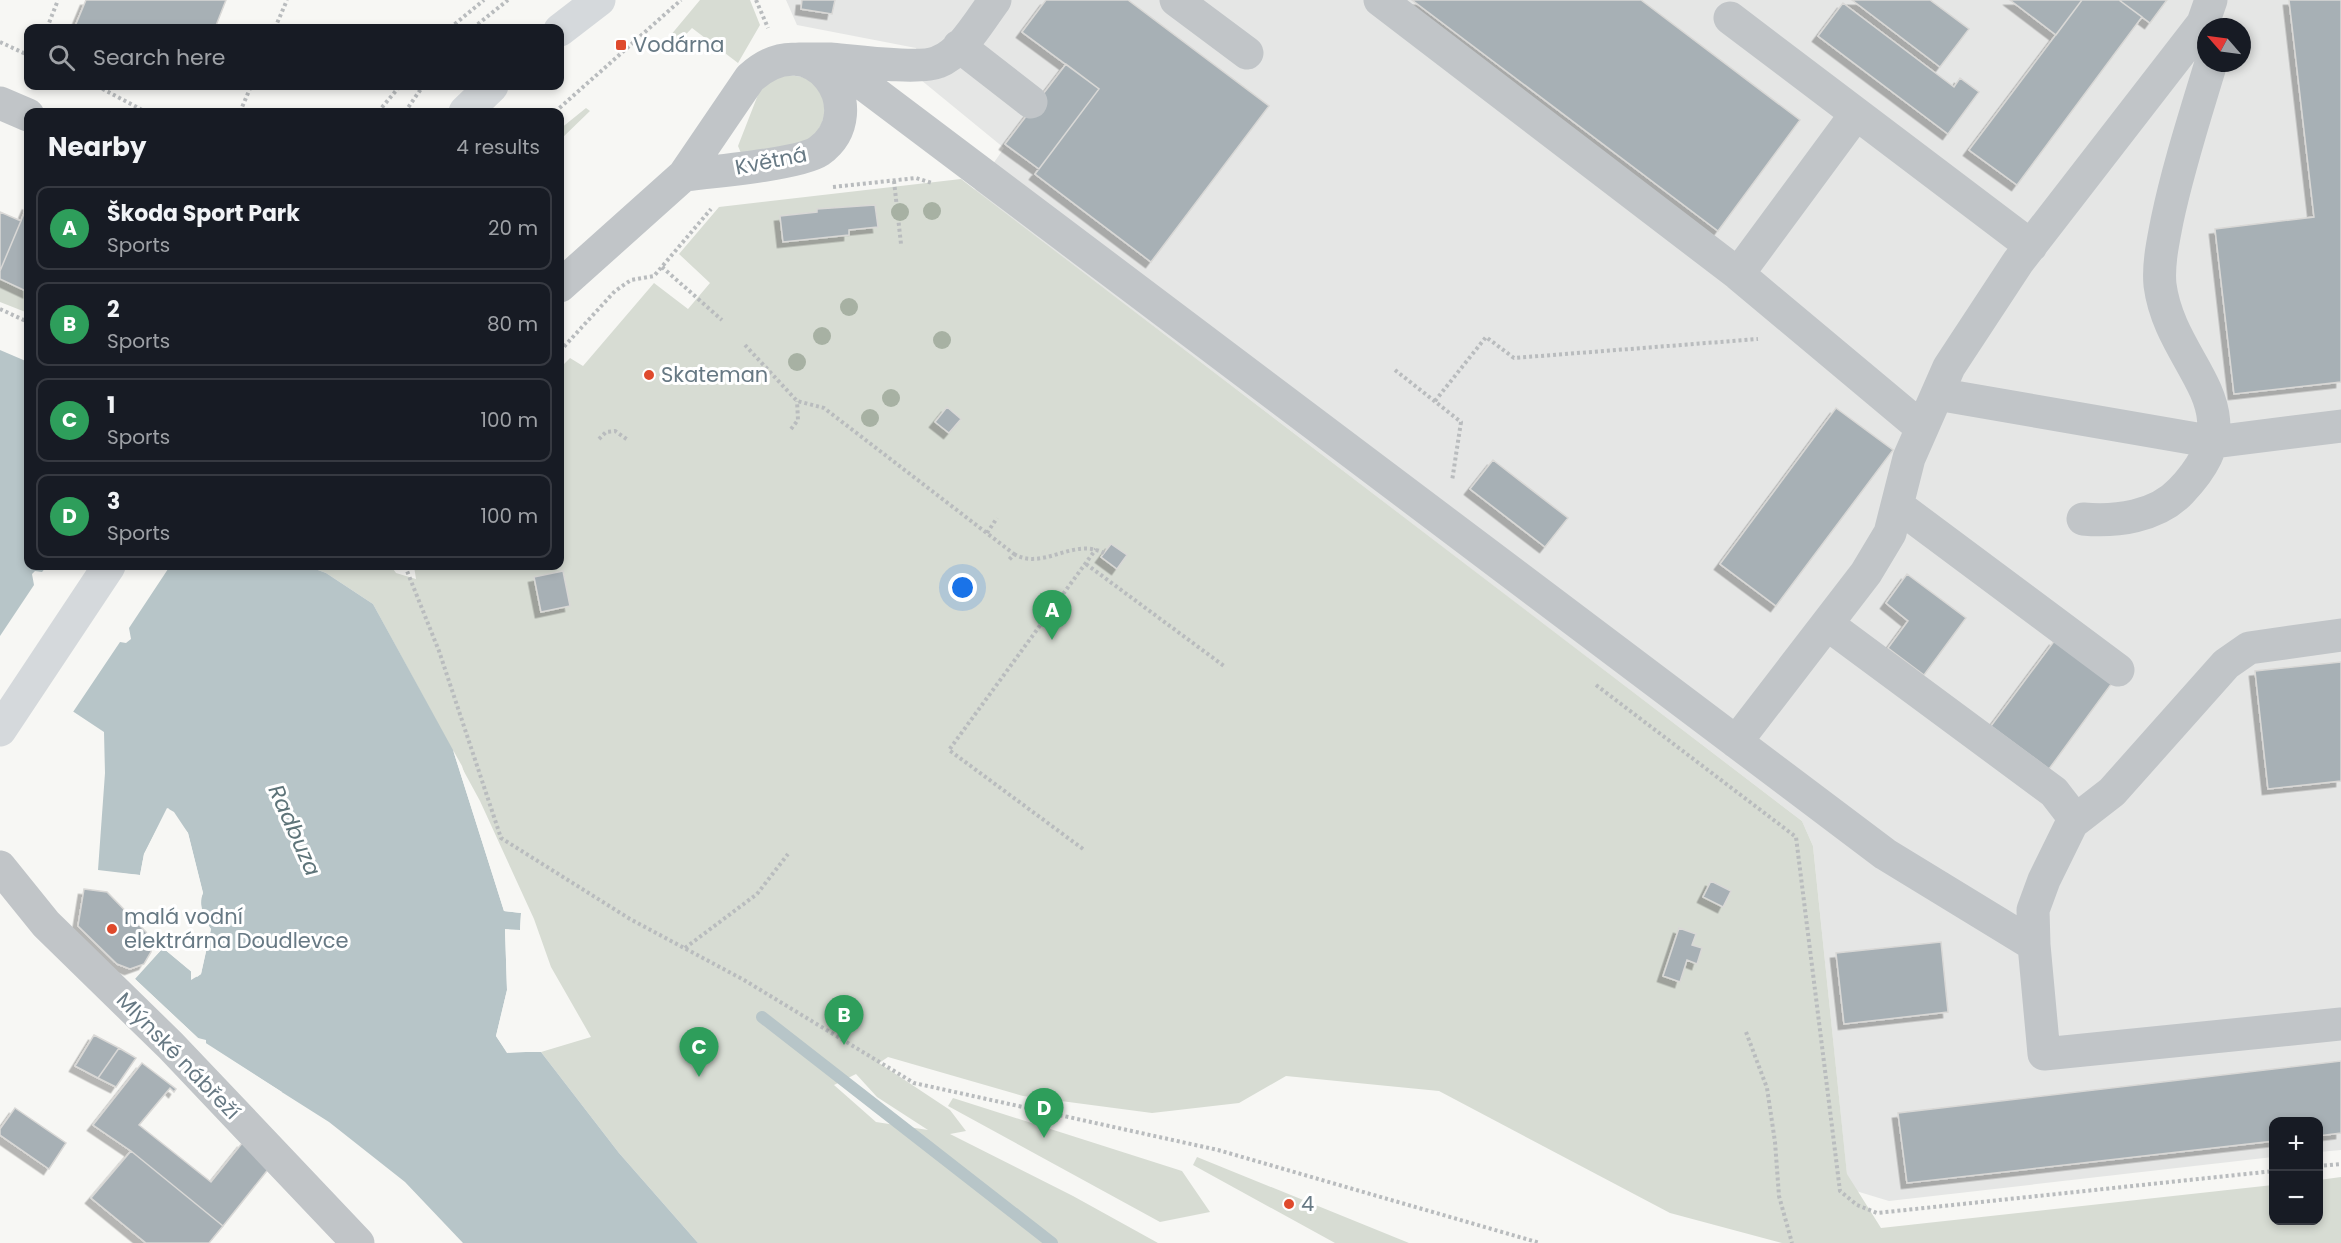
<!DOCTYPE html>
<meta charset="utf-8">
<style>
body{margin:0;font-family:Poppins,sans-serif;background:#20242c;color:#f1f3f6}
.controls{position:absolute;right:18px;bottom:18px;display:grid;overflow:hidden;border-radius:12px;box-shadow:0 3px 9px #0003}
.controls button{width:54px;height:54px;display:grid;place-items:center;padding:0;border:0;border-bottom:2px solid #363941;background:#171b24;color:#f1f3f6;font:30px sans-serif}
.compass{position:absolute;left:2197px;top:18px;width:54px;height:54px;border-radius:50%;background:#171b24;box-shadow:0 3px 9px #0003;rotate:298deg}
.you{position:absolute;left:963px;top:588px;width:21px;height:21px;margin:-15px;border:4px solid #fff;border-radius:50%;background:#1a73e8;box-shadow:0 0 0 9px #1a73e833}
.badge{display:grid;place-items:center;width:39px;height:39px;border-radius:50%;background:#df4a2c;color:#fff;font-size:20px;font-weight:700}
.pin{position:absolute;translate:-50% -50px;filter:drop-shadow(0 2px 3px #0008)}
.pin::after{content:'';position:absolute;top:32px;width:21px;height:18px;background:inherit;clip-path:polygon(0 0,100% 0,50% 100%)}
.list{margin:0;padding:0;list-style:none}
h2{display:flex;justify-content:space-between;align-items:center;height:78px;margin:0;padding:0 24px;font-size:26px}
h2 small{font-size:20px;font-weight:400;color:#9ea1a6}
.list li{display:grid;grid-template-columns:39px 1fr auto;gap:18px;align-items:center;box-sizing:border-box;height:84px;margin:0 12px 12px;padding:0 12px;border:2px solid #363941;border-radius:12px}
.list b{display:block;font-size:22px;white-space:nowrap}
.list p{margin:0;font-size:20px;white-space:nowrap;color:#9ea1a6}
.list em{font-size:20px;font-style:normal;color:#9ea1a6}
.icon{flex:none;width:33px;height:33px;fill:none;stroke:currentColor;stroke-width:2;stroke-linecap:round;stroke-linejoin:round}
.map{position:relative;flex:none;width:2341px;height:1243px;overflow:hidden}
.search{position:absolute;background:#171b24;box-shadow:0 3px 9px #0003;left:24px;top:24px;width:540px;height:66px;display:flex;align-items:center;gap:15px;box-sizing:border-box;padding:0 21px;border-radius:12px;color:#9ea1a6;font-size:22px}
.panel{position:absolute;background:#171b24;box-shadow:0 3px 9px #0003;left:24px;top:108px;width:540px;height:462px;border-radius:12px}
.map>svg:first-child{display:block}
</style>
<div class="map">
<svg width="2341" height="1243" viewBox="0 0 2341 1243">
<defs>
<filter id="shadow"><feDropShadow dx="-5.5" dy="5.5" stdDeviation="0" flood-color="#0004"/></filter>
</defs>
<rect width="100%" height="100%" fill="#f7f7f4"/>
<path fill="#e5e6e5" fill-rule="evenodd" d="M786 0H2341V1150L2319 1152 2318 1122H2274L2273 1157 1889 1201 1856 1191 1847 1175 1813 846 1802 821 975 190 1004 148 921 80 916 48 797 25ZM2206 27H2242V63H2206Z"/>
<path fill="#d7dcd3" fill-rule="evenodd" d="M700 0H750L760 25 738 63 692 28 674 47 665 42Z
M783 74C792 76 803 76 810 80 830 94 829 126 809 139 791 150 761 150 741 153L738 146 761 87Z
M586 108 590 111 560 140V129Z
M961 179 1802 821 1813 846 1847 1174 1881 1228 2273 1185 2274 1220H2318L2319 1180 2341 1177V1243H1782L1670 1213 1439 1091 1286 1076 1239 1103 1152 1113 1023 1096 888 1057 879 1063 950 1110 966 1131 950 1134 1073 1196 1158 1243H698L619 1153 541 1052 591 1037 551 967 534 919 480 801 373 604 326 573 307 566H391L396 573 416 579 414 566H560V368L570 358 583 366 654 283 688 309 710 283 679 254 719 207ZM856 1074 877 1097 928 1130 876 1122 834 1085Z
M0 279 28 292V313L0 302Z
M953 1098 1182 1171 1210 1212 1160 1222 948 1106Z
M1197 1157 1409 1243H1335L1193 1165Z"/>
<path fill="#b7c5c8" d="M0 350 28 362V566H307L326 573 373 604 453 750 504 911 521 913 520 930H505L507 990 496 1036 507 1052H541L619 1153 698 1243H463L405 1182 329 1122 206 1044V1040L198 1038 134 978 163 948 191 971V980L201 974 211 929C204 919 198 906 203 893L188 833 168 808 144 854 140 875 98 870 105 773 104 732 0 663Z"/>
<path fill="#f7f7f4" d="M47 566H170L129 628 131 639 126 643 120 642 73 712 77 717 0 666V636L34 585 32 574 35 571 42 572Z
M453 750 462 766 507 909 524 912 522 932H508L510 990 499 1035 509 1049 544 1051 507 1053 496 1036 507 990 505 929 520 930 521 913 504 911Z
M167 808 174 812 188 833 203 893 200 900 204 919 211 929 201 974 197 977 195 975 208 930 201 919 197 900 200 893 185 835 171 815 168 813 147 855 142 877 95 871 140 875 144 854Z
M161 946H165L192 969 194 974 163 948 135 979 198 1038 282 1092 280 1094 205 1047 203 1043 196 1041 132 980V977Z"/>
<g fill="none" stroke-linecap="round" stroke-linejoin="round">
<path stroke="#b7c5c8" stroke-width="12" d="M762 1017 1052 1243"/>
</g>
<path fill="#a7b0b5" stroke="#d9d8d6" stroke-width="1.5" filter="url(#shadow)" d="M86 0H226L215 28H88L76 24Z
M802 0H835L832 14 801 9Z
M1046 0H1128L1269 106 1151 262 1035 174 1099 89 1022 32Z
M1412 0H1641L1800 120 1718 231Z
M1852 0H1930L1969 29 1940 67Z
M2010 0H2082L2056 35Z
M2082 0H2119L2142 17 2017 185 1969 150Z
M2119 0H2167L2150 23Z
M2289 0H2341V382L2234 394 2215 229 2314 217Z
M1843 3 1954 87 1960 78 1979 92 1948 134 1818 36Z
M1066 64 1099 89 1039 169 1005 144Z
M28 204V292L0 279V271Z
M875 205 878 227 849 230V235L783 242 780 216 817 212V209Z
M0 212 21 221 0 271Z
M947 407 961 419 949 433 935 422Z
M1836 408 1893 450 1776 606 1720 564Z
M1493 460 1568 518 1545 547 1470 489Z
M1111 544 1127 555 1117 569 1101 557Z
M563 571 570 606 541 612 534 577Z
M1907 574 1966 618 1924 675 1888 648 1908 621 1886 603Z
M2055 640 2112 683 2049 769 1991 726Z
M2341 662V781L2268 789 2255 671Z
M1711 881 1731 891 1723 907 1703 897Z
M84 889 107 892 146 932 152 944 151 952 144 964 130 969 117 964 78 926Z
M1679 928 1696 934 1692 945 1702 948 1697 964 1687 960 1680 982 1663 976Z
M1941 942 1948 1012 1844 1024 1836 953Z
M94 1035 119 1048 98 1078 75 1066Z
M119 1048 136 1058 116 1087 98 1078Z
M2341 1061V1133L2318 1136V1122H2274V1141L1907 1183 1898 1113Z
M142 1063 176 1089 174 1092 170 1088 139 1125 211 1182 243 1142 270 1167 223 1226 131 1151 93 1125Z
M15 1108 66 1143 49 1169 0 1135V1129Z
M131 1151 223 1226 209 1243H146L91 1198Z"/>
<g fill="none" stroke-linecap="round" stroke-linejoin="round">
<path stroke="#b9bcbe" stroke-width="4" stroke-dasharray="3 3" stroke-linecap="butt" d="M756 0 768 28
M47 28 58 0
M275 28 287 0
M450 28 484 0
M473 28 508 0
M0 42 28 55
M97 86 146 112
M240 112 251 86
M378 112 400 86
M405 112 423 86
M555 112 681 0
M894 181 901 244
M833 187 916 178 932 183
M662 267 722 320
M0 309 28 322
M745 345 797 401 824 408 1014 554 1008 561
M560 351 615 291 631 280 654 276 711 209
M1395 370 1461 422 1452 481
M1435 401 1486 337 1514 358 1758 339
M791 429 798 420 797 401
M599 439 606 432 615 431 628 440
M987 533 997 518
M1014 554C1043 571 1073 537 1104 553
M1086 564 1224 666
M405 566 439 651 501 838 630 919 744 980 914 1083 1218 1150 1540 1243
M1596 685 1796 837 1840 1191 1857 1205 1877 1213 2274 1171
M1083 849 949 750 1096 549
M685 948 757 894 788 854
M1746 1032 1767 1088 1775 1142 1779 1196 1792 1243
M2318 1166 2341 1164"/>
<path stroke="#c1c5c8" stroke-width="33" d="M1176 0 1247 53
M1380 0 1738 274 1922 428
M1730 18 2031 246
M959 46 1031 102
M799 59H830L1885 854 2034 945 2044 1054 2341 1024
M830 59C853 61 920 70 938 62 962 53 980 20 995 0
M0 103 28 115
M1738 274 1856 114
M560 286 684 175 750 78C814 20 874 111 819 151 800 164 711 172 684 175
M1937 394 2214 442 2341 426
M1898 506 2118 670
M2083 519C2115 522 2157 517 2181 491 2261 408 2171 369 2160 285 2158 264 2163 242 2167 221 2178 168 2195 116 2211 63
M1827 624 2054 792 2071 814 2072 823 2044 880 2033 910 2034 945
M1736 742 1866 573 1890 533 1909 458 1949 367 2018 262 2203 23 2211 0
M2072 823 2112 792 2226 664 2249 648 2341 635
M0 867 46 924 171 1046 358 1243"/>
<path stroke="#d5d9dc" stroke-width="33" d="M560 30 599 0
M465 112 492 86
M0 730 109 566"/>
</g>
<g fill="#a7b1a3">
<circle cx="932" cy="211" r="9"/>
<circle cx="900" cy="212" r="9"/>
<circle cx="849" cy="307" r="9"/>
<circle cx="822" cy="336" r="9"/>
<circle cx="942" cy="340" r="9"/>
<circle cx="797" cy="362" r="9"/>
<circle cx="891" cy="398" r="9"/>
<circle cx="870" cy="418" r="9"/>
</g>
<g fill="#df4a2c" stroke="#fff" stroke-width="2">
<rect x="615" y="39" width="12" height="12" rx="3"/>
<circle cx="649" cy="375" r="6"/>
<circle cx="112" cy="929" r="6"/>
<circle cx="1289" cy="1204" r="6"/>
</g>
<g text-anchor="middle" stroke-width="6" stroke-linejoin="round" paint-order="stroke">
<g font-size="21" fill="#677984" stroke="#fff" text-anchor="start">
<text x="633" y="52">Vodárna</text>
<text x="661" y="382">Skateman</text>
<text x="124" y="924">malá vodní<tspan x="124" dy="24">elektrárna Doudlevce</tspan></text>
<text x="1301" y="1211">4</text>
</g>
<g font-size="21" fill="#677984" stroke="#fff">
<text transform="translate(771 161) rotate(-11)" y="7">Květná</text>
<text transform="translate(178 1056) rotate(46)" y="7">Mlýnské nábřeží</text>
</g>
<g font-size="22" font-style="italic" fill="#5e7479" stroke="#fff">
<text transform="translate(295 830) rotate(66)" y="8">Radbuza</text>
</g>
</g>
</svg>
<div class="controls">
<button>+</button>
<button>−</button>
</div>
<svg class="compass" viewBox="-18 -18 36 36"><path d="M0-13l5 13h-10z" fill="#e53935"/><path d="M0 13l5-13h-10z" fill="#9ea1a6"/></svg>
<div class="you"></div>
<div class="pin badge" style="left:1052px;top:640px;background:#2e9e5b">A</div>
<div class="pin badge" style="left:844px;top:1045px;background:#2e9e5b">B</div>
<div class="pin badge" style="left:699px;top:1077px;background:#2e9e5b">C</div>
<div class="pin badge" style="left:1044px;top:1138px;background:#2e9e5b">D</div>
<div class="search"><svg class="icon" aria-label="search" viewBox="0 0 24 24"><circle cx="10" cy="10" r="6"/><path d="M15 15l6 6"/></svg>Search here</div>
<section class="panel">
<h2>Nearby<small>4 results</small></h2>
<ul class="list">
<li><span class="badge" style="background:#2e9e5b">A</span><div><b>Škoda Sport Park</b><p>Sports</p></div><em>20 m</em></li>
<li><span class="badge" style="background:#2e9e5b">B</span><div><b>2</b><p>Sports</p></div><em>80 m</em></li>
<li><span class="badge" style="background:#2e9e5b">C</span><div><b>1</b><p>Sports</p></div><em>100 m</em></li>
<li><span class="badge" style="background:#2e9e5b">D</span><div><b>3</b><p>Sports</p></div><em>100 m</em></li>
</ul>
</section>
</div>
